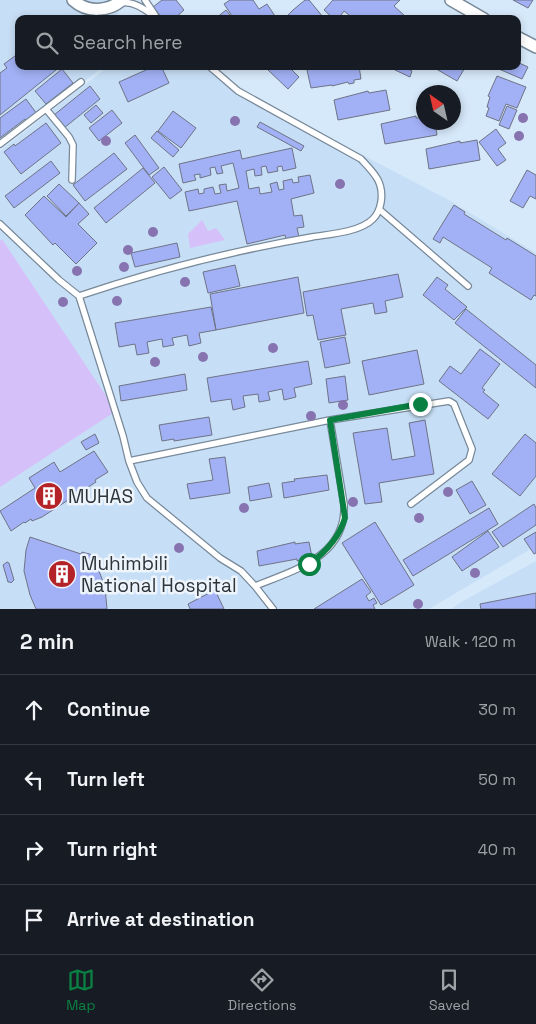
<!DOCTYPE html>
<meta charset="utf-8">
<style>
body{margin:0;font-family:"Space Grotesk",sans-serif;background:#242831;color:#f1f3f6}
.compass{position:absolute;left:416px;top:85px;width:45px;height:45px;border-radius:50%;background:#171b24;box-shadow:0 2px 8px #0003;rotate:326deg}
.stop{position:absolute;width:15px;height:15px;margin:-11px;border:4px solid #0b8043;border-radius:50%;background:#fff}
.stop.end{background:#0b8043;border-color:#fff;box-shadow:0 1px 5px #0008}
.list{margin:0;padding:0;list-style:none}
h2{display:flex;justify-content:space-between;align-items:center;height:65px;margin:0;padding:0 20px;font-size:21px}
h2 small{font-size:16px;font-weight:400;color:#9ea1a6}
.list li{display:grid;grid-template-columns:32px 1fr auto;gap:15px;align-items:center;box-sizing:border-box;height:70px;padding:0 20px;border-top:1px solid #363941}
.list b{display:block;font-size:19px;white-space:nowrap}
.list em{font-size:16px;font-style:normal;color:#9ea1a6}
.icon{flex:none;width:28px;height:28px;fill:none;stroke:currentColor;stroke-width:2;stroke-linecap:round;stroke-linejoin:round}
.map{position:relative;flex:none;width:536px;height:609px;overflow:hidden}
.search{position:absolute;background:#171b24;box-shadow:0 2px 8px #0003;left:15px;right:15px;top:15px;height:55px;display:flex;align-items:center;gap:12px;box-sizing:border-box;padding:0 18px;border-radius:10px;color:#9ea1a6;font-size:19px}
.sheet{height:345px;background:#171b24}
nav{display:flex;justify-content:space-around;align-items:center;box-sizing:border-box;height:70px;border-top:1px solid #363941;background:#171b24;font-size:14px;color:#9ea1a6}
nav a{display:grid;justify-items:center;gap:2px}
nav .on{color:#0b8043}
.map>svg:first-child{display:block}
</style>
<div class="map">
<svg width="536" height="609" viewBox="0 0 536 609">
<rect width="100%" height="100%" fill="#d6e9fa"/>
<path fill="#c7dff6" d="M0 0H123L116 19H19V66H100L99 70 0 148Z
M109 66H201L253 98 447 199 536 253V546L429 609H0V151Z
M536 561V609H451L463 601Z"/>
<path fill="#d6c0f9" d="M202 220 208 231 216 228 225 240 190 248 188 234Z
M2 239 116 411 0 487V241Z"/>
<path fill="#a2b1f5" stroke="#6e7386" d="M162 0H176L184 10 174 19 171 15 166 19H163L153 7Z
M230 0H253L259 9 267 4 277 19H234L224 4Z
M305 0H309L323 17 320 19H287L286 17 293 10Z
M333 0H400L394 6 406 17 405 19H354L344 11 338 19H334L324 10Z
M513 0H533L528 8Z
M226 10 233 19H215Z
M19 53V66H61L0 115V73L7 68 4 64Z
M517 62 528 67 522 79 492 66H517Z
M155 66H161L169 83 128 102 119 82Z
M269 66H288L299 77 288 89 267 69Z
M324 66H359L361 79 354 80V83L349 84 348 82 332 86V85L311 88 307 70Z
M397 66H402L412 71 410 77 395 70Z
M431 66H466L457 81Z
M62 69 73 83 46 104 35 91Z
M497 76 526 87 517 108 506 104 499 121 486 116 489 108 487 107 490 97 488 96Z
M90 86 100 99 64 128 54 115Z
M386 90 390 110 338 120 334 100 368 91 369 93Z
M26 99 37 114 27 122 25 119 0 138V118Z
M96 105 103 113 91 123 84 115Z
M507 106 517 110 509 129 499 125Z
M112 110 122 123 99 141 89 128Z
M173 111 196 128 181 148 158 131Z
M416 116V118L424 117V122H435L437 135 385 144 381 124Z
M260 122 304 146 301 151 257 127Z
M46 123 61 143 21 174 4 152 14 144 15 146Z
M496 129 506 143 498 149 506 160 497 166 479 142Z
M157 131 179 150 173 157 151 138Z
M135 135 159 168 149 175 125 143Z
M477 140 480 160 429 169 426 149 460 141V143Z
M292 148 296 168 283 171 282 166 277 167 278 171 268 173 266 166 261 167 262 175 255 176 254 169 246 171 249 189 259 187 260 194 272 192 270 184 277 182 279 190 284 189 283 181 292 179 293 183 299 182 298 177 310 175 314 193 291 199 294 216 302 215 304 227 297 228 299 237 286 240 285 235 247 244 237 201 189 211 185 192 198 189 199 194 204 193V189L213 187 215 194 221 193 219 185 226 184 227 191 239 188 233 163 221 166 223 173 217 174 215 167 210 168 211 175 200 178V174L194 175 196 180 183 183 179 164 240 150 242 159Z
M114 153 127 169 85 201 73 185Z
M51 161 60 173 14 208 5 196Z
M164 167 182 190 170 199 152 177Z
M143 168 155 183 106 223 94 208Z
M527 170 536 175V199L530 196 523 208 510 201Z
M59 184 79 203 66 216 47 196Z
M44 196 66 217 79 203 89 214 78 224 97 243 76 264 55 243 53 245 25 215Z
M454 205 465 212 464 214 506 240 507 238 536 256V296L534 295 531 300 489 273 492 268 443 237 440 243 433 239Z
M177 243 180 257 135 267 131 253Z
M235 265 240 286 208 293 203 272Z
M398 274 403 297 385 301 387 312 375 314 373 303 341 309 346 335 318 340 313 315 307 316 303 292Z
M298 277 304 313 216 330 210 294Z
M437 277 448 285 445 289 467 307 454 320 423 295Z
M211 307 216 330 199 333 201 343 189 346 187 335 172 338 174 345 163 347 162 339 147 342 149 353 137 355 135 344 119 347 115 323Z
M466 309 536 365V388L455 323Z
M345 337 350 363 325 368 320 342Z
M480 349 500 364 482 388 485 390 483 392 499 405 488 419 439 381 450 366 461 374Z
M417 350 424 384 369 395 362 361Z
M308 361 312 384 294 388 296 397 284 400 282 389 268 392 270 400 259 402 258 394 243 396 245 407 233 410 231 399 211 402 207 378Z
M185 374 187 390 121 401 119 386Z
M345 376 348 400 329 403 326 379Z
M209 417 212 435 174 441V439L162 441 159 425Z
M425 420 434 474 379 483 382 502 365 504 353 433 387 428 392 460 415 456 409 423Z
M95 434 99 443 86 450 81 442Z
M525 434 536 443V476L520 496 492 474Z
M94 451 108 472 95 480 96 482 42 517 32 521 31 519 25 523 24 522 11 531 0 511 35 488 29 478 54 462 60 472Z
M225 457 230 493 190 499 187 484 213 480 209 459Z
M327 475 329 490 284 498 282 483 295 481 294 479Z
M472 481 486 505 470 514 456 490Z
M269 483 272 497 250 501 248 487Z
M534 504 536 508V525L503 547 492 532Z
M489 508 498 524 413 576 403 560Z
M375 522 414 585 381 605 342 543Z
M488 531 499 547 462 571 452 557Z
M536 532V553L534 554 524 539Z
M30 537 81 554 82 552 93 555 105 587 107 609H36L30 595 24 571 26 550Z
M295 542V544L309 542 312 557 297 561V559L259 566 257 551Z
M7 562 9 563 14 580 11 583 10 582H8L3 565Z
M362 579 371 592 366 596 369 601 374 598 377 603 373 605 375 609H314Z
M215 590 224 609H190L188 604Z
M536 593V609H481L480 604Z"/>
<g fill="none" stroke-linecap="round" stroke-linejoin="round">
<defs>
<path id="service" d="M145 0 155 15
M120 3C134 0 147 11 158 19
M46 109 69 137 73 145 72 180
M0 144 81 82
M380 210 468 286
M0 224 59 280 79 296 123 436 129 461 137 482 147 498 220 558 241 571 255 586 273 609
M79 296C156 270 232 251 312 237 331 234 360 232 373 219 378 214 380 208 381 202 384 182 374 173 361 159L238 91 209 66
M129 461 330 420 449 401 454 404 472 449 469 460 411 504
M255 586C295 570 347 556 344 504L330 420"/>
<path id="minor" d="M73 0C87 13 108 12 122 0
M451 0 484 19
M517 37 536 47"/>
</defs>
<use href="#service" stroke="#788999" stroke-width="8"/>
<use href="#minor" stroke="#788999" stroke-width="14"/>
<use href="#service" stroke="#fff" stroke-width="5.5"/>
<use href="#minor" stroke="#fff" stroke-width="11"/>
</g>
<g fill="#8773b0">
<circle cx="523" cy="118" r="5"/>
<circle cx="235" cy="121" r="5"/>
<circle cx="519" cy="136" r="5"/>
<circle cx="106" cy="141" r="5"/>
<circle cx="340" cy="184" r="5"/>
<circle cx="153" cy="232" r="5"/>
<circle cx="128" cy="250" r="5"/>
<circle cx="124" cy="267" r="5"/>
<circle cx="77" cy="271" r="5"/>
<circle cx="185" cy="282" r="5"/>
<circle cx="117" cy="301" r="5"/>
<circle cx="63" cy="302" r="5"/>
<circle cx="273" cy="348" r="5"/>
<circle cx="203" cy="357" r="5"/>
<circle cx="155" cy="362" r="5"/>
<circle cx="343" cy="405" r="5"/>
<circle cx="311" cy="416" r="5"/>
<circle cx="448" cy="492" r="5"/>
<circle cx="353" cy="502" r="5"/>
<circle cx="244" cy="508" r="5"/>
<circle cx="419" cy="518" r="5"/>
<circle cx="179" cy="548" r="5"/>
<circle cx="475" cy="573" r="5"/>
<circle cx="418" cy="604" r="5"/>
</g>
<g fill="none" stroke-linecap="round" stroke-linejoin="round">
<path stroke="#0b8043" stroke-width="6" d="M309 564C326 552 339 538 345 518L330 420 420 404"/>
</g>
<defs>
<symbol id="building-disc" viewBox="-11 -11 22 22"><circle r="9.5" fill="#b42328" stroke="#edf4fc"/><path d="M-4-6H4V6H1V3H-1V6H-4ZM-2.5-4.3h1.7v1.8h-1.7ZM.8-4.3h1.7v1.8H.8ZM-2.5-1h1.7V.8h-1.7ZM.8-1h1.7V.8H.8Z" fill="#fff"/></symbol>
</defs>
<g fill-rule="evenodd">
<use href="#building-disc" x="33" y="480" width="32" height="32"/>
<use href="#building-disc" x="46" y="558" width="32" height="32"/>
</g>
<g text-anchor="middle" stroke-width="5" stroke-linejoin="round" paint-order="stroke">
<g font-size="19" fill="#2d343a" stroke="#edf4fc" text-anchor="start">
<text x="68" y="503">MUHAS</text>
<text x="81" y="570">Muhimbili<tspan x="81" dy="22">National Hospital</tspan></text>
</g>
</g>
</svg>
<svg class="compass" viewBox="-18 -18 36 36"><path d="M0-13l5 13h-10z" fill="#e53935"/><path d="M0 13l5-13h-10z" fill="#9ea1a6"/></svg>
<div class="stop" style="left:309px;top:564px"></div>
<div class="stop end" style="left:420px;top:404px"></div>
<div class="search"><svg class="icon" aria-label="search" viewBox="0 0 24 24"><circle cx="10" cy="10" r="6"/><path d="M15 15l6 6"/></svg>Search here</div>
</div>
<section class="sheet">
<h2>2 min<small>Walk · 120 m</small></h2>
<ul class="list">
<li><svg class="icon" aria-label="ahead" viewBox="0 0 24 24"><path d="M12 20V5M6 11l6-6 6 6"/></svg><div><b>Continue</b></div><em>30 m</em></li>
<li><svg class="icon" aria-label="left" viewBox="0 0 24 24"><path d="M17 20v-9H6M10 6l-5 5 5 5"/></svg><div><b>Turn left</b></div><em>50 m</em></li>
<li><svg class="icon" aria-label="right" viewBox="0 0 24 24"><path d="M7 20v-9h11M14 6l5 5-5 5"/></svg><div><b>Turn right</b></div><em>40 m</em></li>
<li><svg class="icon" aria-label="arrive" viewBox="0 0 24 24"><path d="M6 21V4h12l-3 4 3 4H6"/></svg><div><b>Arrive at destination</b></div></li>
</ul>
</section>
<nav>
<a class="on"><svg class="icon" aria-label="map" viewBox="0 0 24 24"><path d="M3 6l6-2 6 2 6-2v14l-6 2-6-2-6 2zM9 4v14M15 6v14"/></svg>Map</a>
<a><svg class="icon" aria-label="directions" viewBox="0 0 24 24"><path d="M12 3l9 9-9 9-9-9zM9 14v-3h6M13 9l2 2-2 2"/></svg>Directions</a>
<a><svg class="icon" aria-label="saved" viewBox="0 0 24 24"><path d="M7 4h10v16l-5-4-5 4z"/></svg>Saved</a>
</nav>
